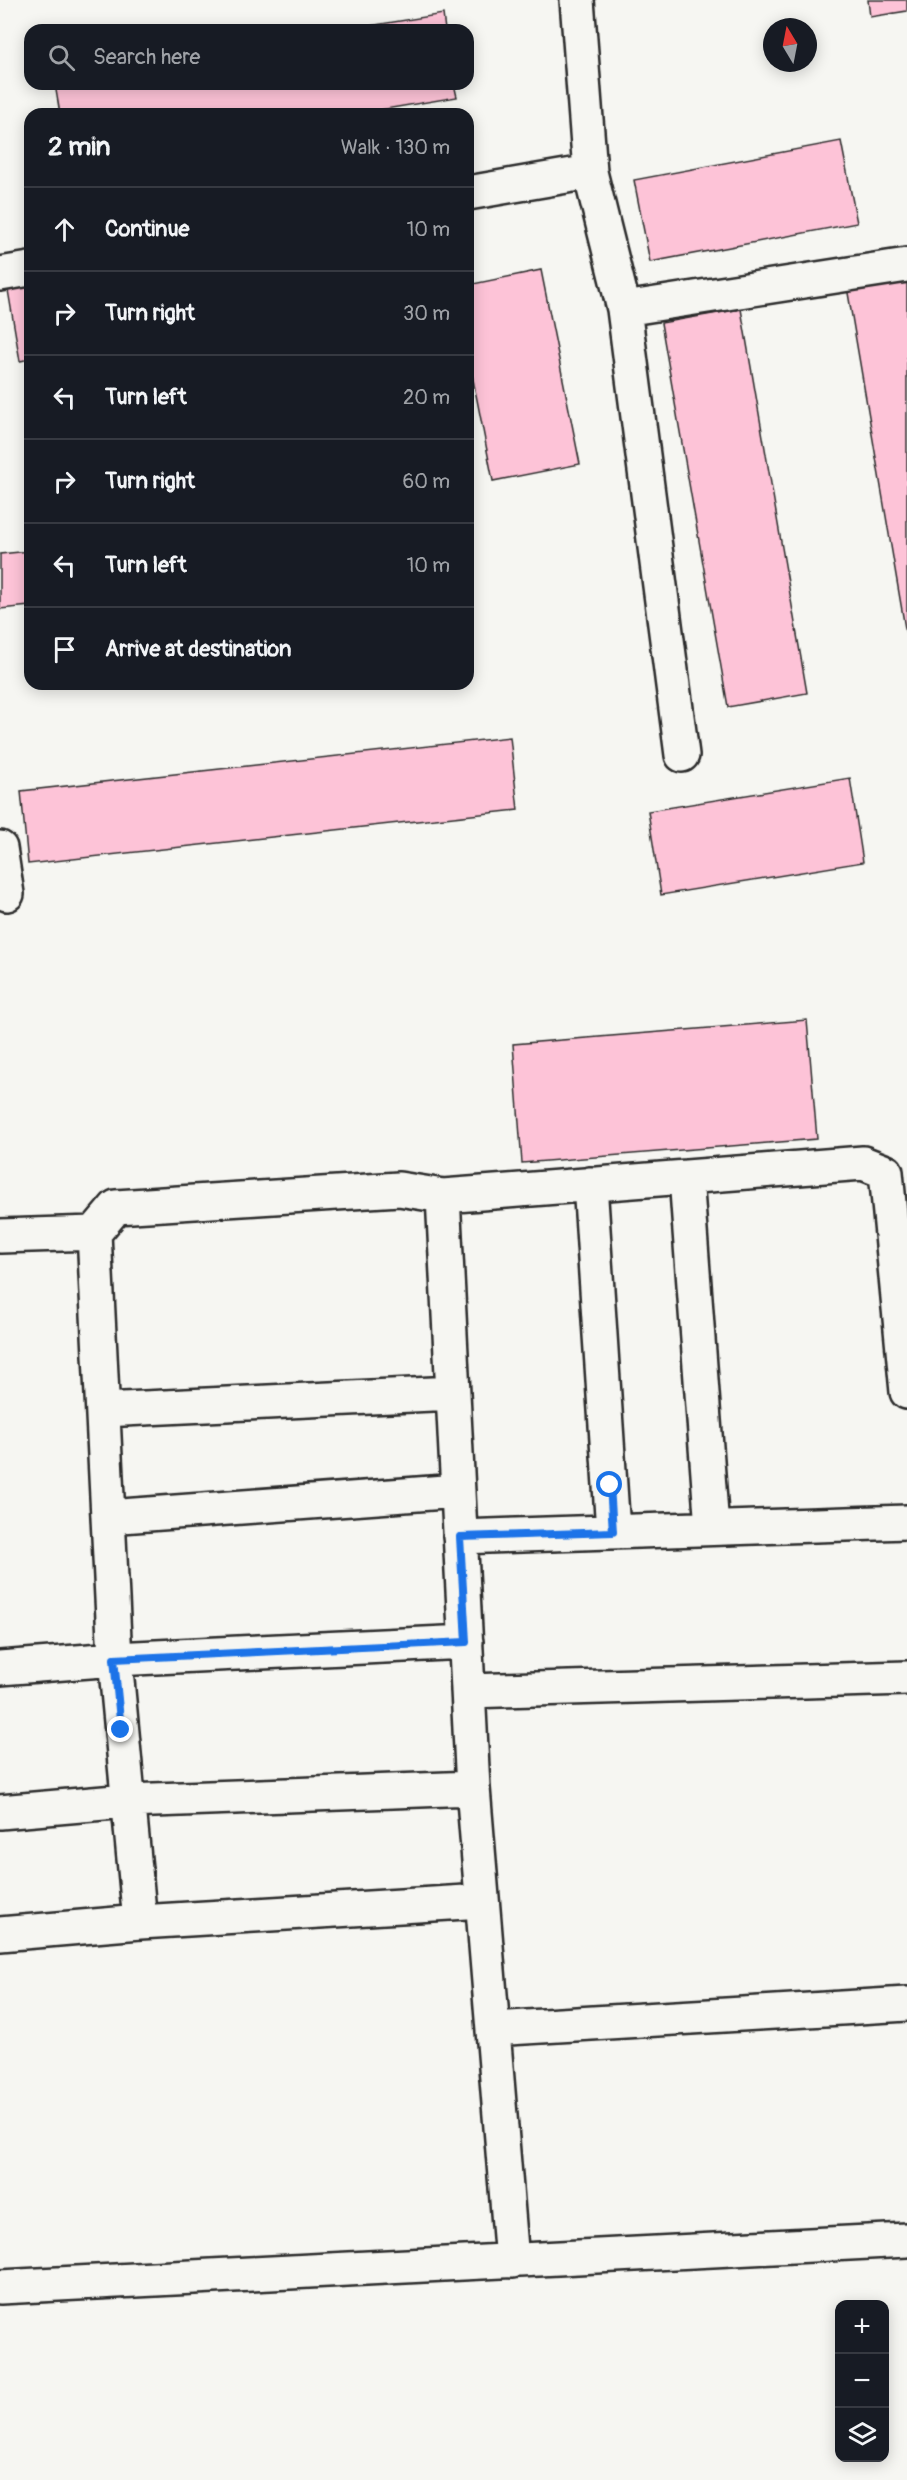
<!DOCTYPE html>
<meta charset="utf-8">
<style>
body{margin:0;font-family:Pangolin,sans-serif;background:#20242c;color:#f1f3f6}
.controls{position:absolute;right:18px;bottom:18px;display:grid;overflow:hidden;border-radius:12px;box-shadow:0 3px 15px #0003}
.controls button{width:54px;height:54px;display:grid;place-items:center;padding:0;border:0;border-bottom:2px solid #363941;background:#171b24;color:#f1f3f6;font:30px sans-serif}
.compass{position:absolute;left:763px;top:18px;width:54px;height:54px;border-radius:50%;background:#171b24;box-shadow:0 3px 15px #0003;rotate:350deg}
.stop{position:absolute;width:18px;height:18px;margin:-14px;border:4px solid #1a73e8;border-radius:50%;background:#fff}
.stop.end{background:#1a73e8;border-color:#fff;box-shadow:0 2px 6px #0008}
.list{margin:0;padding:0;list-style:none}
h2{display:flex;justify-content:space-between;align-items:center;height:78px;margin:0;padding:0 24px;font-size:26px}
h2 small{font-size:20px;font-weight:400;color:#9ea1a6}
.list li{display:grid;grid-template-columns:39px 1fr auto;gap:18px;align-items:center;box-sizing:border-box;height:84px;padding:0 24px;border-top:2px solid #363941}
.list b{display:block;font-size:22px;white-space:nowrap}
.list em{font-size:20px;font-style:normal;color:#9ea1a6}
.icon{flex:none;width:33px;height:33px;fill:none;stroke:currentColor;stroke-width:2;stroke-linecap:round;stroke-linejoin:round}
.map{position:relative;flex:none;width:907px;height:2480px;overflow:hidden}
.search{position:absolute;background:#171b24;box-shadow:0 3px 15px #0003;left:24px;top:24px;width:450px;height:66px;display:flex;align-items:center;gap:15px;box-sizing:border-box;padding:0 21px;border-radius:18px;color:#9ea1a6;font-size:22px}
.panel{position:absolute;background:#171b24;box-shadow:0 3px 15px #0003;left:24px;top:108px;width:450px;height:582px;border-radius:18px}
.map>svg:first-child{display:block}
</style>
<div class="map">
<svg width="907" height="2480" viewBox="0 0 907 2480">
<rect width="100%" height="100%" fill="#f6f6f2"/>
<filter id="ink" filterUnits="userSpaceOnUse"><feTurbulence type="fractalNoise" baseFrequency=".0167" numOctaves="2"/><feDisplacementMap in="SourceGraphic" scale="12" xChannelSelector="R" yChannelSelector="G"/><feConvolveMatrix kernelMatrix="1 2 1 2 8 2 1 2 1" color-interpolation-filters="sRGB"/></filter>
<g filter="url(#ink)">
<path fill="#fdc3d7" stroke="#2b2b2b" stroke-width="1.5" d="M868 0H907V11L870 17Z
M443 14 445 30H344Z
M55 84H454L457 97 356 114H60Z
M841 141 857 223 650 262 634 180Z
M541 270 580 464 493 481 468 354V285Z
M907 277V640L847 287Z
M30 281V359L20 361 7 284Z
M741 309 807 693 728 707 661 323Z
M30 551V606L0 609V554Z
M510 737 518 810 28 864 21 791Z
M850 778 863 862 661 895 648 811Z
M807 1020 817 1139 522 1163 513 1044Z"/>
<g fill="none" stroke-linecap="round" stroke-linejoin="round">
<defs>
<path id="minor" d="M577 0 590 172 624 309 682 755
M468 193 590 172
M0 274 30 269
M624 309 907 265
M0 848 7 894
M686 1177 712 1528
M590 1184 613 1531
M443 1196 473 1788 512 2261
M0 1236 94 1233
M103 1410 453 1393
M108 1517 458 1491
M460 1537 907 1522
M0 1668 115 1659 466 1642
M468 1691 907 1678
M0 1812 127 1801 473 1788
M140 1922 115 1659 94 1233 116 1207 399 1189 443 1196 863 1163 886 1172 907 1392
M0 1934 140 1922 482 1901
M493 2029 907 2004
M0 2287 907 2240"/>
</defs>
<use href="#minor" stroke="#2b2b2b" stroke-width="38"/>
<use href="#minor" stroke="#f6f6f2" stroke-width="33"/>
</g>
</g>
<g fill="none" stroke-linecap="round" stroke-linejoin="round" filter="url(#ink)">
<path stroke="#1a73e8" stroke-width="8" d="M121 1730 114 1659 466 1642 460 1537 613 1532 610 1485"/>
</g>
</svg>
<div class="controls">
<button>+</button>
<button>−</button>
<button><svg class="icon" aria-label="layers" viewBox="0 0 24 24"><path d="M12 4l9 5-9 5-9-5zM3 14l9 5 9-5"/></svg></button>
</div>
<svg class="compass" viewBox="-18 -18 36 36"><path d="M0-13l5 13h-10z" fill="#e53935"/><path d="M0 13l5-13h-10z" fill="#9ea1a6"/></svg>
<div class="stop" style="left:610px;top:1485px"></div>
<div class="stop end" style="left:121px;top:1730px"></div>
<div class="search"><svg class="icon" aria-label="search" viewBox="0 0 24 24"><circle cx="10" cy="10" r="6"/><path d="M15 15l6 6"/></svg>Search here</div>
<section class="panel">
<h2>2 min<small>Walk · 130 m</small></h2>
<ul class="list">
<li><svg class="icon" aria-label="ahead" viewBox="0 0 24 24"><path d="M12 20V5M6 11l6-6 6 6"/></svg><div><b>Continue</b></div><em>10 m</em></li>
<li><svg class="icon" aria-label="right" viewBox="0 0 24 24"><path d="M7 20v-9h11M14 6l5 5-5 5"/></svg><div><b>Turn right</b></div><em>30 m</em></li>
<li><svg class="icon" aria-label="left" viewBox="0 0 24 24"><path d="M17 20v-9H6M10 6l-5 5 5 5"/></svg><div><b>Turn left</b></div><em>20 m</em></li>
<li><svg class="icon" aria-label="right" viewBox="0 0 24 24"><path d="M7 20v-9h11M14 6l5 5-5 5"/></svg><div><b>Turn right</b></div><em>60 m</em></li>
<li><svg class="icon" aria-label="left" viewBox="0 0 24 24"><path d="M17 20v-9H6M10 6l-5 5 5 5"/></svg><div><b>Turn left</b></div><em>10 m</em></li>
<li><svg class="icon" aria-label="arrive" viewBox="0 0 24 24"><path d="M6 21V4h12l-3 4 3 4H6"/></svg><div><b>Arrive at destination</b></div></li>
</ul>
</section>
</div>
